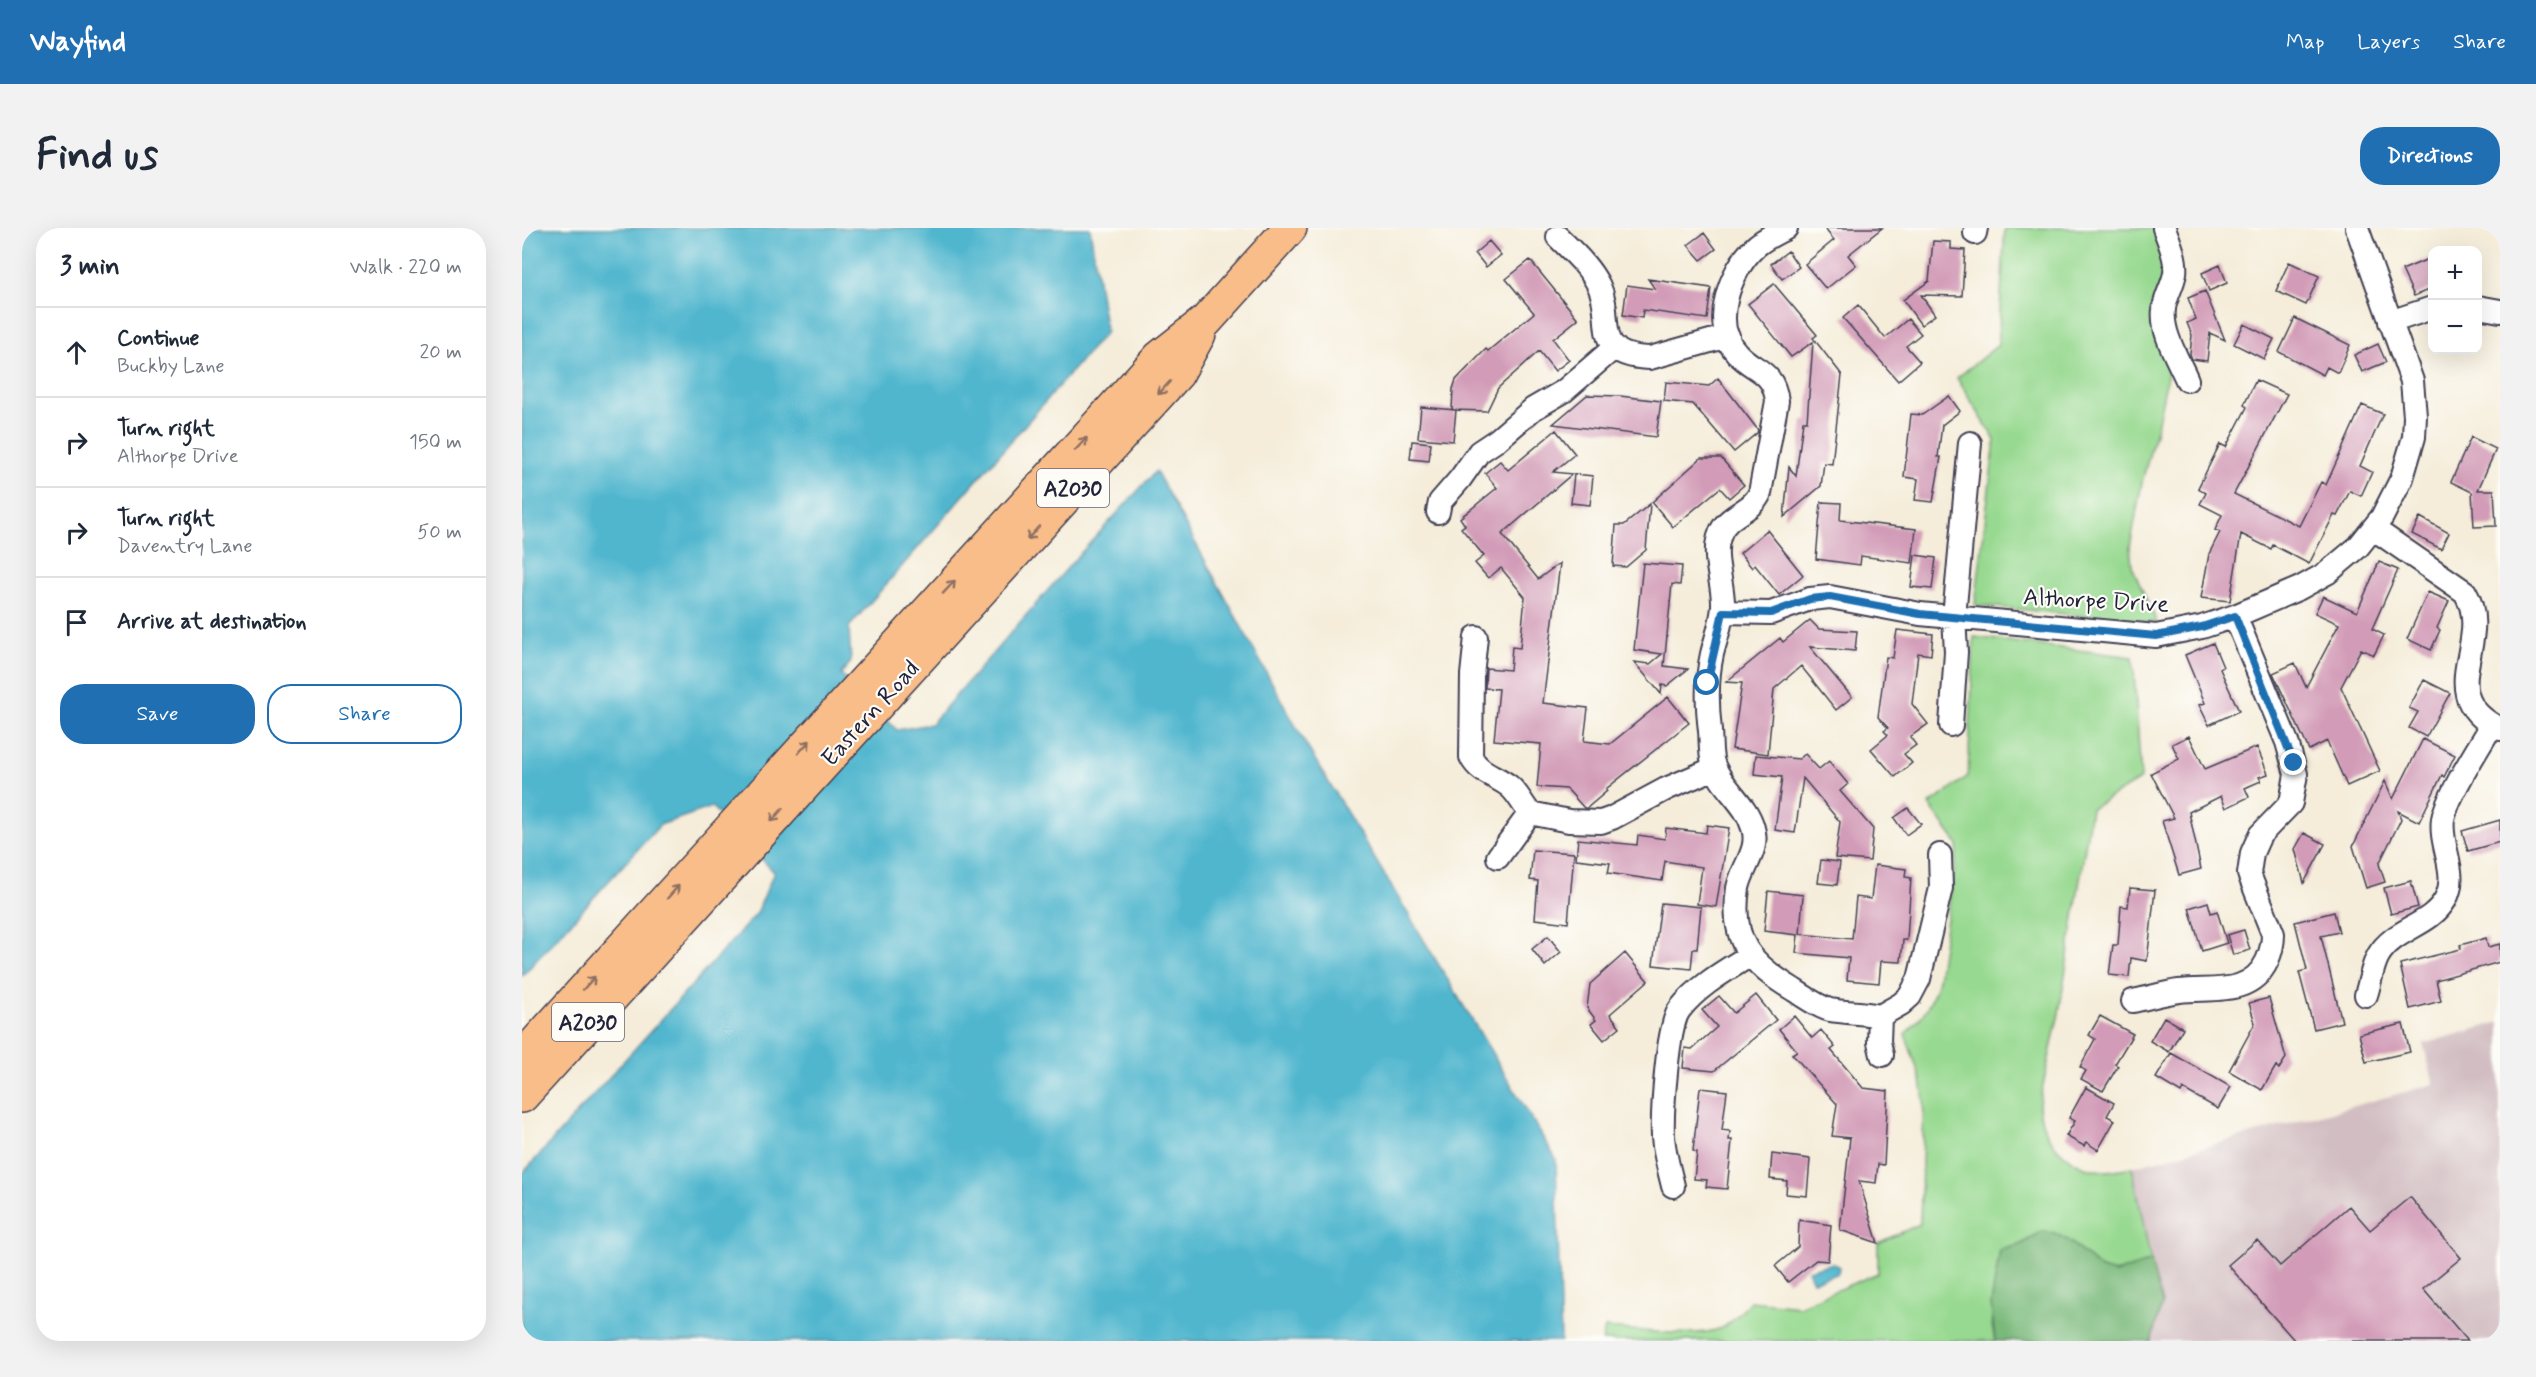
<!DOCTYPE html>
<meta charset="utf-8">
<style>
body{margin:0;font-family:Mynerve,sans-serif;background:#f2f2f3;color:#1f2937}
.controls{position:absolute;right:18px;top:18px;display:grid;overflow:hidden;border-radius:12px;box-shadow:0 6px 24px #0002}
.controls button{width:54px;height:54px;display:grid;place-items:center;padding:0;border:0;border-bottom:2px solid #e0e1e3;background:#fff;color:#1f2937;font:30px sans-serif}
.stop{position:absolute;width:18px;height:18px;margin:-14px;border:4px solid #1f6fb2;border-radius:50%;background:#fff}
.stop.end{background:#1f6fb2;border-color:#fff;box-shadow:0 2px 6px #0008}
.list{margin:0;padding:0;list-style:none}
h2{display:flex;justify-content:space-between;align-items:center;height:78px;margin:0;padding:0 24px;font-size:26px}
h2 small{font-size:20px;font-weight:400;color:#747a83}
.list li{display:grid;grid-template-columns:39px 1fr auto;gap:18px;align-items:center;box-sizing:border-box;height:90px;padding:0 24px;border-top:2px solid #e0e1e3}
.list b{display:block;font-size:22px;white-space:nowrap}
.list p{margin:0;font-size:20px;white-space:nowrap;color:#747a83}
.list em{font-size:20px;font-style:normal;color:#747a83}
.actions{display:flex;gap:12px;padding:18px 24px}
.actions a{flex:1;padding:14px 0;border:2px solid #1f6fb2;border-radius:24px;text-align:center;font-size:21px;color:#1f6fb2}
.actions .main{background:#1f6fb2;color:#fff}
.icon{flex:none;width:33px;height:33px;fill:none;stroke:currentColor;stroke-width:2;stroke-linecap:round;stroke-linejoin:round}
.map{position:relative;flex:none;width:1978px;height:1113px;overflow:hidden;border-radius:24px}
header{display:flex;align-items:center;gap:36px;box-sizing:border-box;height:84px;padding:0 30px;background:#1f6fb2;color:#fff}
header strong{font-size:28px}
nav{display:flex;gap:33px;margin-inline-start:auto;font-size:21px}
.intro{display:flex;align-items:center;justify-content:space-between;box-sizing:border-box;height:144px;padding:0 36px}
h1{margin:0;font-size:42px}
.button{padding:15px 27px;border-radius:24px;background:#1f6fb2;color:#fff;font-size:21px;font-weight:700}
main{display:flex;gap:36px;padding:0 36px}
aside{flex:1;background:#fff;border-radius:24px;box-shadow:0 6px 24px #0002}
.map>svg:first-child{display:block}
</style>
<header>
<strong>Wayfind</strong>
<nav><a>Map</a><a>Layers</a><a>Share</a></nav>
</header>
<div class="intro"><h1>Find us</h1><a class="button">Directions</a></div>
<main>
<aside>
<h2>3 min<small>Walk · 220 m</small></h2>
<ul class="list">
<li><svg class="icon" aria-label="ahead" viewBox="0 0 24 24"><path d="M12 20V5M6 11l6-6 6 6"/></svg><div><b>Continue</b><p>Buckby Lane</p></div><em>20 m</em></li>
<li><svg class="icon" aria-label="right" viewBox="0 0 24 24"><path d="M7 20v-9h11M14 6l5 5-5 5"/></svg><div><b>Turn right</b><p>Althorpe Drive</p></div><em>150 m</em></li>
<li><svg class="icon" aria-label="right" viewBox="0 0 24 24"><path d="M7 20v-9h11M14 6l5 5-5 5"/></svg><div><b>Turn right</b><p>Daventry Lane</p></div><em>50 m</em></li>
<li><svg class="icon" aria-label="arrive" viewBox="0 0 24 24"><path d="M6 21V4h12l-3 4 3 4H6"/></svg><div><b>Arrive at destination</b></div></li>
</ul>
<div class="actions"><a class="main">Save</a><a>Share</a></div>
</aside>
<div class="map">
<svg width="1978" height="1113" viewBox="0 0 1978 1113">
<rect width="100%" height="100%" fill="#fdfcf7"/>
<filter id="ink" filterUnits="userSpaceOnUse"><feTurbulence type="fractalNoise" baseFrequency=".0167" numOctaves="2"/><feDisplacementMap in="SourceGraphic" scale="12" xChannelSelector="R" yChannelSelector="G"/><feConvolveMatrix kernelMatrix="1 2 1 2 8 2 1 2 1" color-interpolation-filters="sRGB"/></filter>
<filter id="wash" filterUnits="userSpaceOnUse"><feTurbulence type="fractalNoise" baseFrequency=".008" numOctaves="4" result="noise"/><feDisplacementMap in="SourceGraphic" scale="24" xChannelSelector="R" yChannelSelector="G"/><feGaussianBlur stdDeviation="1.35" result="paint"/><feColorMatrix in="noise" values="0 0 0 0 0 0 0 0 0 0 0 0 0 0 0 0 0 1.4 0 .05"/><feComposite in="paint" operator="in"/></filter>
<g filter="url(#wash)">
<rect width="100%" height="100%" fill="#f5edda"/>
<path fill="#d2bec2" d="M1978 794V1113H1629L1640 1076 1610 939 1912 856 1901 816Z"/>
<path fill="#97d990" stroke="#5c7e66" stroke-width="1.5" d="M1483 0H1635L1647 43 1630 75 1646 144 1636 194 1620 254 1608 319 1610 338 1635 395 1453 377 1473 212 1435 150 1476 117Z
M1452 409 1611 429 1619 551 1569 581 1537 785 1517 875C1518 910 1546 940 1582 943 1591 943 1600 941 1610 939L1629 1033 1593 1045 1579 1041 1546 1012 1498 1017 1478 1022 1470 1098 1473 1113H1080L1083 1100C1111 1101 1178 1112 1201 1099 1212 1093 1220 1083 1228 1073L1277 1078 1356 1045V1015L1398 996 1402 873 1399 852 1383 806C1401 789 1411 775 1416 751L1436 616 1407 577 1446 548Z"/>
<path fill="#79b97a" stroke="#4e6e5a" stroke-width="1.5" d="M1520 1003 1533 1005 1546 1012 1579 1041 1593 1045 1629 1033 1640 1076 1629 1113H1473L1469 1076 1478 1022 1498 1017Z"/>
<path fill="#50b6ce" stroke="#396c84" stroke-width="1.5" d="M0 0H568L584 104 327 399 329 434 319 446 375 502 409 496 555 329 634 243 783 515 1034 931 1039 1113H0V946L235 685 252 644 190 579 138 597 0 748Z
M1311 1035 1318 1039 1315 1046 1291 1053 1286 1042Z"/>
<g id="blocks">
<path fill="#d29bb7" d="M1302 0H1360L1326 27 1334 37 1304 61 1283 36 1312 12Z
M1182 5 1194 21 1179 32 1166 17Z
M967 13 979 27 964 39 953 25Z
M1411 13 1429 14V21L1443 22 1440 68 1399 67 1413 87 1399 97 1381 72 1407 53Z
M1266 23 1277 39 1260 51 1249 36Z
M1911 29V60L1892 68 1880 42Z
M1008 32 1056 91 1031 111 1047 132 1033 143 1017 123 976 160 965 183 930 182 931 161 934 152 964 121 966 123 1012 85 984 51Z
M1767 34 1797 48 1784 77 1754 63Z
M1698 37 1705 55 1687 63 1680 45Z
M1126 51 1189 60 1185 91 1121 82 1120 90 1101 87 1105 57 1133 61Z
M1252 56 1295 107 1291 110 1320 147 1310 236 1302 235 1299 258 1262 289 1267 239 1274 248 1281 193H1285L1291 114 1269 129 1226 76Z
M1683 63 1703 112 1688 105 1685 133 1670 131 1668 126 1670 107 1665 95 1674 91 1666 70Z
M1336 77 1363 110 1386 91 1399 106 1384 118 1398 134 1376 153 1321 90Z
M1773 90 1828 117 1816 145 1805 139 1801 147 1757 124Z
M1722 96 1752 111 1742 131 1712 116Z
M1856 116 1864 134 1840 144 1832 127Z
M1196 150 1236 202 1235 205 1212 224 1171 176 1142 173 1144 154 1187 158Z
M1734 152 1765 166 1712 266 1777 298 1799 254 1804 257 1840 177 1861 186 1838 238 1850 244 1839 268 1828 263 1815 288 1812 287 1787 336 1751 317 1749 321 1719 306 1708 373 1679 370 1687 326 1698 304 1693 302 1700 287 1678 276 1684 265 1676 260 1698 216 1704 219 1725 179 1722 177Z
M1065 167 1098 168 1139 173 1134 209 1031 196Z
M1427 168 1438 183 1420 197 1416 229H1419L1411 274 1393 272 1396 251 1382 249 1389 186 1400 187Z
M899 179 934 182 931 213 896 210Z
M1034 202 1053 226 1031 244 1050 246 980 306 1016 351 1038 335 1021 475 1066 480 1062 513 1088 516 1146 469 1167 495 1084 561 1085 563 1065 580H1062L1045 561 1015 559 1019 516 972 512 977 461 963 460 964 440 988 442 990 419 998 420 1003 369 979 340 966 350 953 335 962 328 939 300 943 297 938 290 975 260 963 245 978 233 986 242Z
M1949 209 1974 221 1956 262H1972L1974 298 1952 299 1950 264 1929 254Z
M890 213 909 215 907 233 888 231Z
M1179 230H1199L1222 257 1207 270 1198 260 1151 299 1130 274Z
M1052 246 1071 248 1068 277 1049 275Z
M1299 274 1319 275 1318 292 1394 301 1390 335 1339 328 1338 337 1294 331Z
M1128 276 1124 322 1104 339 1091 338 1094 297H1102Z
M1898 289 1927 305 1919 321 1890 306Z
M1245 302 1281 347 1257 367 1233 337 1230 340 1218 325Z
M1393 327 1414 330 1410 361 1389 359Z
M1857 334 1876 342 1850 401 1862 407 1852 427 1839 421 1819 459 1858 543 1825 558 1805 513 1787 522 1751 445 1773 435 1784 459 1817 396 1793 385 1801 368 1835 384Z
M1121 335 1160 338 1158 357 1150 356 1142 438 1166 441 1145 458 1140 457 1139 466 1112 434 1128 436 1140 426 1112 422Z
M1906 364 1927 373 1915 400 1918 402 1909 422 1885 411Z
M1288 392 1297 401 1335 403 1333 423 1288 419 1330 469 1314 482 1279 438 1252 461 1246 526 1210 521 1220 455 1204 454 1258 410 1261 414Z
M1375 402 1411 406 1409 427 1396 425 1390 476 1406 496 1388 509 1394 517 1382 526 1390 535 1373 549 1349 521 1366 507 1362 503 1366 500 1356 489 1364 429 1371 430Z
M1691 415 1701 439 1698 441 1717 483 1687 497 1677 477 1683 475 1663 427Z
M1902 452 1928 465 1904 509 1887 500 1896 484 1887 480Z
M1667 508 1683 541 1735 519 1746 546 1737 549 1739 553 1723 560 1727 569 1704 580 1699 568 1667 584 1679 641 1657 647 1640 593 1652 590 1629 545 1657 531 1650 516Z
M1901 511 1933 527 1922 549 1920 547 1897 594 1876 583 1879 591 1857 636 1863 654 1844 660 1831 618 1863 553 1871 571Z
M1283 526 1297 541 1307 533 1326 556 1318 563 1351 601 1348 633 1313 630 1318 594 1281 550 1273 605 1253 602 1260 549 1232 546 1234 527 1277 531Z
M1386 580 1399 596 1384 607 1372 590Z
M1978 592V614L1946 623 1940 603Z
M1185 597 1207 600 1194 679 1175 676 1180 639 1143 633 1140 653 1086 645 1088 635 1054 631 1056 611 1115 617 1116 607 1143 611 1144 600 1184 605Z
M1782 605 1803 616 1782 655 1773 621Z
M1011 622 1052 625 1046 695 1013 691 1016 653 1008 652Z
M1299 632 1318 634 1315 657 1296 655Z
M1353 637 1384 641 1383 649 1389 650 1385 712H1381L1379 734 1359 733 1357 755 1325 752 1327 730 1274 725 1276 707 1242 703 1246 663 1281 667 1278 706 1330 711 1334 669 1349 671Z
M1889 653 1896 679 1869 686 1862 660Z
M1608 660 1633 662 1625 733 1609 730 1607 749 1587 747 1591 717H1596L1599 678 1606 679Z
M1686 674 1689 685 1695 683 1705 715 1680 723 1667 680Z
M1139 675 1179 679 1175 721H1171L1169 741 1131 737Z
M1812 684 1817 704 1799 708 1820 794 1792 801 1777 744 1785 742 1773 694Z
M1722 702 1728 722 1711 727 1705 707Z
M1026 708 1039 724 1023 738 1010 721Z
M1964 710 1966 719 1978 716V734L1914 752 1919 773 1888 781 1878 736 1939 721 1938 717Z
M1103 725 1126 753 1088 786 1098 799 1082 812 1069 796 1074 792 1065 780 1068 756Z
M1234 767 1254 792 1192 843 1161 840 1163 820 1170 821 1195 799 1180 782 1197 768 1212 785Z
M1747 770 1764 830 1757 841 1754 838 1740 862 1707 843 1733 795 1727 775Z
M1272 788 1290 810 1299 802 1313 819 1309 822 1341 860 1366 863 1362 937 1356 936 1354 955 1337 953 1356 1015 1318 1002 1328 910 1310 908 1315 876 1270 826 1275 823 1257 801Z
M1578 788 1611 806 1593 836 1596 838 1581 863 1559 851 1564 843 1558 839 1573 811 1567 807Z
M1642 789 1661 800 1647 824 1628 813Z
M1881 796 1888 824 1844 834 1837 806Z
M1649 825 1709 859 1696 881 1661 861 1659 865 1634 850Z
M1564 859 1592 875 1585 888 1593 892 1576 922 1564 914 1562 918 1544 908 1553 893 1547 890Z
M1178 860 1205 863 1200 902 1208 903 1207 912H1210L1205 961 1184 959 1185 952 1172 951 1175 924 1171 923Z
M1250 926 1288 931 1285 968 1264 966 1265 953 1248 951Z
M1888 969 1939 1030 1901 1061 1946 1113H1773L1706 1037 1735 1012 1758 1038 1827 978 1848 1002Z
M1277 992 1309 997 1306 1033 1294 1032 1266 1054 1253 1038 1276 1019Z"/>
</g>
</g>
<g filter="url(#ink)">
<use href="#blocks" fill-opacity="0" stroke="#424053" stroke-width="1.5"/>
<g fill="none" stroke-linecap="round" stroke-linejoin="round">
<defs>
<path id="street" d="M1264 0C1253 6 1241 11 1232 20 1208 43 1188 97 1215 125 1232 144 1251 141 1255 173L1238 265C1230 284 1205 286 1198 306 1189 328 1202 355 1201 378 1200 395 1194 410 1190 426 1184 453 1185 477 1188 503 1189 513 1188 525 1191 535 1199 560 1224 574 1231 600 1238 622 1220 639 1216 660 1208 714 1229 736 1272 762 1283 769 1296 779 1308 782 1325 785 1341 784 1358 788L1379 776 1388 768 1397 751 1419 660 1418 627
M1642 0C1647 13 1655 31 1653 45 1651 58 1643 69 1642 81 1639 105 1656 131 1665 152
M1453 5 1454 0
M1036 9C1051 24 1067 38 1077 58 1093 92 1067 128 1128 130L1206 108
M1956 79 1978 83
M1868 94 1910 80
M916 284 918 274 938 251 957 224 975 212 1011 181 1042 163 1093 119
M1852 301 1943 364C1973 414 1907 466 1978 501
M1201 384 1249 385 1288 371 1308 369 1398 386 1634 408 1680 399 1713 388 1778 360 1805 345 1836 319 1860 289 1880 250 1892 209 1893 188 1890 153 1835 0
M954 409 950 447 949 529C958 546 973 547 987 558 996 565 1000 576 1008 585L1047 593 1079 594 1090 590 1144 561 1193 540
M1429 497 1434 424 1432 389 1448 215
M976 629 1008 585
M1844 767C1848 755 1850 739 1856 728 1872 700 1907 699 1923 672 1938 645 1917 619 1921 591 1925 568 1957 519 1970 497
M1611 773C1626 770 1642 765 1657 763 1689 759 1728 769 1745 733 1749 724 1751 716 1751 706L1727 646 1730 625 1738 607 1769 575 1774 546 1765 514 1713 388
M1358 788 1357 814 1360 827
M1151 958C1147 941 1142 925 1141 908 1140 885 1145 797 1158 781 1176 758 1203 743 1227 728"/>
<path id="primary" d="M0 830 637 130 684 93 768 0
M0 868 655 146 677 106"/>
</defs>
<use href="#street" stroke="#424053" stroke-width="26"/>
<use href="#primary" stroke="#424053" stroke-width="36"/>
<use href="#street" stroke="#fff" stroke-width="22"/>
<use href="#primary" stroke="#f9bd89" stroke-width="33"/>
</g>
<defs><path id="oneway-shaft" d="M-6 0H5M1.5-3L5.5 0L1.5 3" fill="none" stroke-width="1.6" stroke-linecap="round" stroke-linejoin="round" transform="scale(1.5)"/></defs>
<g stroke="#8e7062">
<use href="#oneway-shaft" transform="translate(642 160) rotate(132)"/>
<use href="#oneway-shaft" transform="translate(559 216) rotate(-47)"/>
<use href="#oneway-shaft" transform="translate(511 305) rotate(132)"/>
<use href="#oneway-shaft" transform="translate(427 359) rotate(-47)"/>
<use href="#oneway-shaft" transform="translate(282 519) rotate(-48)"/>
<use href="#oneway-shaft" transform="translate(255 587) rotate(132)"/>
<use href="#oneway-shaft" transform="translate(151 664) rotate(-48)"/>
<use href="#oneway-shaft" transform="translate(67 755) rotate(-48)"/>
</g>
</g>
<g fill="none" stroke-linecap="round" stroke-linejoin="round" filter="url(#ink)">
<path stroke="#1f6fb2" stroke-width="8" d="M1185 455 1201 384 1249 385 1288 371 1308 369 1398 386 1634 408 1680 399 1713 388 1772 535"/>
</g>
<g text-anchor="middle" stroke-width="4.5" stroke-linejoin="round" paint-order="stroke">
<g fill="#fdfcf7" stroke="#646373" stroke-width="1.5">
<rect x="515" y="241" width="72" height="38" rx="4.5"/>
<rect x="30" y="775" width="72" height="38" rx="4.5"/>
</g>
<g font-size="22" font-weight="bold" fill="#22223b">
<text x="551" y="268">A2030</text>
<text x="66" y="802">A2030</text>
</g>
<g font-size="24" fill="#22223b" stroke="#fdfcf7">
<text transform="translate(1574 372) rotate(3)" y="8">Althorpe Drive</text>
<text transform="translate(348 485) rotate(-48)" y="8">Eastern Road</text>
</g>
</g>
</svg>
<div class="controls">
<button>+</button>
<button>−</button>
</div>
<div class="stop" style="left:1185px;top:455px"></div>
<div class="stop end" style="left:1772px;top:535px"></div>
</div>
</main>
